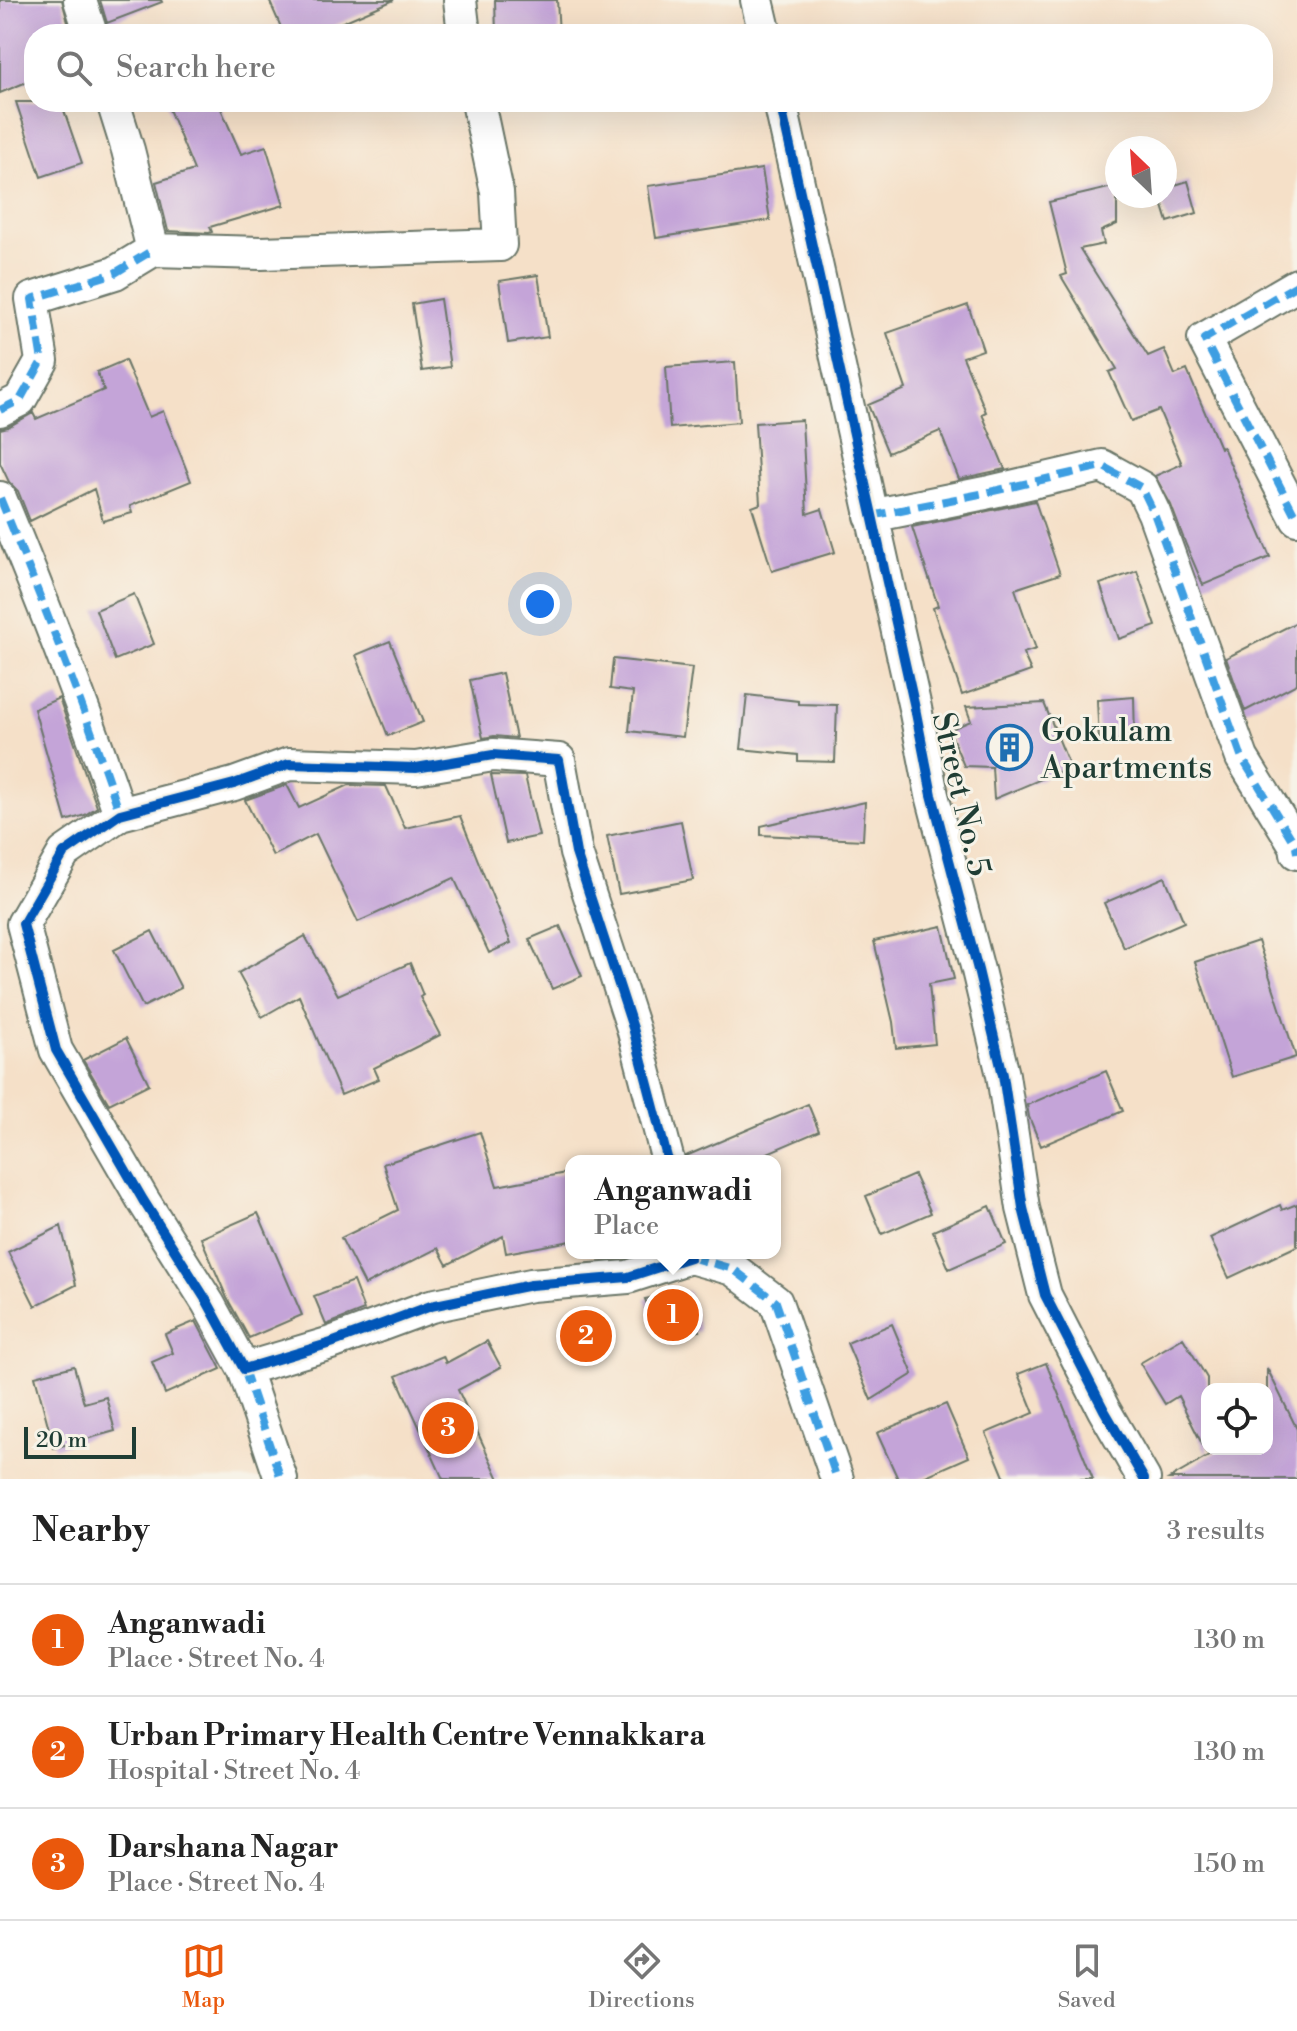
<!DOCTYPE html>
<meta charset="utf-8">
<style>
body{margin:0;font-family:"Libre Bodoni",serif;background:#f6f6f6;color:#222}
.controls{position:absolute;right:24px;bottom:24px;display:grid;overflow:hidden;border-radius:16px;box-shadow:0 8px 32px #0002}
.controls button{width:72px;height:72px;display:grid;place-items:center;padding:0;border:0;border-bottom:2px solid #e0e0e0;background:#fff;color:#222;font:40px sans-serif}
.compass{position:absolute;left:1105px;top:136px;width:72px;height:72px;border-radius:50%;background:#fff;box-shadow:0 8px 32px #0002;rotate:335deg}
.scale{position:absolute;left:24px;bottom:20px;width:112px;box-sizing:border-box;padding-left:8px;border:4px solid #1f3d34;border-top:0;font-size:22px;line-height:28px;white-space:nowrap;color:#1f3d34;-webkit-text-stroke:6px #f7f3e8;paint-order:stroke}
.you{position:absolute;left:540px;top:604px;width:28px;height:28px;margin:-20px;border:6px solid #fff;border-radius:50%;background:#1a73e8;box-shadow:0 0 0 12px #1a73e833}
.badge{display:grid;place-items:center;width:52px;height:52px;border-radius:50%;background:#ea580c;color:#fff;font-size:26px;font-weight:700}
.pin{position:absolute;translate:-50% -50%;border:4px solid #fff;box-shadow:0 2px 8px #0006}
.popup{position:absolute;left:565px;top:1155px;width:216px;height:104px;box-sizing:border-box;display:grid;place-content:center;border-radius:16px;background:#fff;filter:drop-shadow(0 2px 6px #0005);font-size:26px;white-space:nowrap;color:#767676}
.popup b{font-size:30px;color:#222}
.popup::after{content:'';position:absolute;left:50%;top:100%;margin-left:-16px;border:16px solid transparent;border-top-color:#fff}
.list{margin:0;padding:0;list-style:none}
h2{display:flex;justify-content:space-between;align-items:center;height:104px;margin:0;padding:0 32px;font-size:34px}
h2 small{font-size:26px;font-weight:400;color:#767676}
.list li{display:grid;grid-template-columns:52px 1fr auto;gap:24px;align-items:center;box-sizing:border-box;height:112px;padding:0 32px;border-top:2px solid #e0e0e0}
.list b{display:block;font-size:30px;white-space:nowrap}
.list p{margin:0;font-size:26px;white-space:nowrap;color:#767676}
.list em{font-size:26px;font-style:normal;color:#767676}
.icon{flex:none;width:44px;height:44px;fill:none;stroke:currentColor;stroke-width:2;stroke-linecap:round;stroke-linejoin:round}
.map{position:relative;flex:none;width:1297px;height:1479px;overflow:hidden}
.search{position:absolute;background:#fff;box-shadow:0 8px 32px #0002;left:24px;right:24px;top:24px;height:88px;display:flex;align-items:center;gap:20px;box-sizing:border-box;padding:0 28px;border-radius:32px;color:#767676;font-size:30px}
.sheet{height:440px;background:#fff}
nav{display:flex;justify-content:space-around;align-items:center;box-sizing:border-box;height:112px;border-top:2px solid #e0e0e0;background:#fff;font-size:22px;color:#767676}
nav a{display:grid;justify-items:center;gap:4px}
nav .on{color:#ea580c}
.map>svg:first-child{display:block}
</style>
<div class="map">
<svg width="1297" height="1479" viewBox="0 0 1297 1479">
<rect width="100%" height="100%" fill="#f7f3e8"/>
<filter id="ink" filterUnits="userSpaceOnUse"><feTurbulence type="fractalNoise" baseFrequency=".0125" numOctaves="2"/><feDisplacementMap in="SourceGraphic" scale="16" xChannelSelector="R" yChannelSelector="G"/><feConvolveMatrix kernelMatrix="1 2 1 2 8 2 1 2 1" color-interpolation-filters="sRGB"/></filter>
<filter id="wash" filterUnits="userSpaceOnUse"><feTurbulence type="fractalNoise" baseFrequency=".006" numOctaves="4" result="noise"/><feDisplacementMap in="SourceGraphic" scale="32" xChannelSelector="R" yChannelSelector="G"/><feGaussianBlur stdDeviation="1.8" result="paint"/><feColorMatrix in="noise" values="0 0 0 0 0 0 0 0 0 0 0 0 0 0 0 0 0 1.4 0 .05"/><feComposite in="paint" operator="in"/></filter>
<g filter="url(#wash)">
<rect width="100%" height="100%" fill="#f5e0c8"/>
<g id="blocks">
<path fill="#c4a4d8" d="M0 0H62L71 34H34V79L0 93Z
M100 0H161L162 2 107 23Z
M269 0H394L315 34H284Z
M495 0H557L559 34H496Z
M16 102H61L82 163 41 177Z
M166 102H218L241 154 266 146 284 205 210 227 212 232 209 233 168 231 156 182 194 170Z
M762 169 770 220 656 238 648 186Z
M1188 181 1197 213 1168 222 1160 196H1165V188Z
M1117 186V224L1101 231 1104 244 1080 249 1148 356 1164 349 1175 375 1187 370 1220 448 1223 447 1270 557 1203 585 1186 545 1171 505 1155 476 1182 464 1159 410 1131 421 1109 372 1117 369 1061 276 1067 274 1049 202Z
M538 275 548 337 508 343 499 281Z
M440 299 450 367 422 371 412 304Z
M968 305 983 350 963 357 986 412 982 414 1005 469 959 479 940 431 888 453 868 405 906 389 887 333Z
M125 360 149 417 163 411 191 481 130 506 132 513 103 521 94 489 30 521 18 491 9 482 0 463V429L8 427 33 413 36 419 104 390 97 372Z
M735 362 739 422 670 428 666 367Z
M802 420 807 514 822 509 835 552 772 571 752 507 760 504 755 423Z
M1035 501 1060 574 1015 589 1036 649 1023 653 1031 671 962 695 933 608 938 606 912 527Z
M1137 571 1156 626 1119 639 1100 584Z
M134 594 154 644 115 660 96 610Z
M1297 622V684L1245 711 1226 658Z
M390 641 423 722 388 736 356 655Z
M613 659 692 668 683 737 629 731 633 692 610 689Z
M502 673 516 738 494 736 483 738 470 680Z
M747 695 798 701V704L837 705 835 762 798 761V755L741 749Z
M1134 697 1135 738 1099 741 1097 700Z
M59 698 97 807 85 815 66 821 34 709Z
M1044 703 1070 767 994 799 992 767 964 766 949 730 971 721 966 707Z
M491 775 525 776 539 836 506 843Z
M287 785 299 808 349 785 386 786 405 828 460 816 511 943 489 953 454 878 358 922 316 834 273 856 245 800Z
M865 802 863 840 761 835V826Z
M681 821 693 880 619 894 607 836Z
M1165 877 1184 922 1124 948 1104 903Z
M560 926 582 976 552 989 529 939Z
M942 926 954 979 929 984 935 1044 896 1048 893 1022 874 941Z
M152 931 181 988 143 1007 114 950Z
M305 936 338 995 410 963 423 995 420 997 440 1035 374 1068 379 1079 341 1095 299 996 262 1017 238 973Z
M1258 941 1296 1057 1232 1077 1195 962Z
M126 1038 149 1084 109 1104 83 1060Z
M1106 1071 1123 1111 1041 1146 1029 1117 1027 1105Z
M808 1104 819 1131 749 1161H686V1156Z
M480 1132 497 1186 571 1172V1241L506 1253 503 1236 447 1265 438 1248 365 1285 341 1238 398 1210 383 1164Z
M914 1175 931 1213 882 1234 866 1196Z
M1297 1204V1246L1229 1278 1210 1238 1280 1205 1282 1210Z
M990 1206 1006 1244 949 1269 933 1231Z
M258 1213 302 1315 249 1338 227 1298 201 1238Z
M61 1226 76 1285 35 1306 8 1252Z
M353 1281 364 1310 326 1325 314 1296Z
M688 1291 700 1331 660 1337 645 1299Z
M196 1321 221 1369 165 1394 152 1362 173 1353 165 1334Z
M892 1324 913 1374 871 1400 847 1343Z
M1183 1338 1207 1378V1454L1178 1396 1165 1404 1140 1363Z
M487 1341 501 1367 458 1390 499 1479H443L396 1376 443 1356 446 1363Z
M1046 1363 1093 1479H1005L986 1433 1034 1413 1018 1374Z
M74 1366 84 1403 106 1397 115 1431 54 1448 35 1376Z
M1267 1368 1297 1429V1479H1169L1221 1449H1267Z
M946 1404 969 1457 919 1479H898L877 1433Z"/>
</g>
</g>
<g filter="url(#ink)">
<use href="#blocks" fill-opacity="0" stroke="#6a7668" stroke-width="2"/>
<g fill="none" stroke-linecap="round" stroke-linejoin="round">
<defs>
<path id="street" d="M80 0 91 34
M460 0 464 34
M757 0 765 34
M113 102 128 150 153 250 261 253 500 245 497 192 478 102
M780 102 915 708 932 795 978 970 1003 1075 1023 1208 1045 1295 1104 1410 1144 1479
M1297 285 1204 339 1297 519
M0 410 20 400 42 361 32 299 115 273 153 250
M0 498C43 602 84 707 120 814
M871 516 985 493 1102 466 1142 488 1154 513 1242 758 1296 846 1297 853
M668 1161 633 1028 576 853 559 760 493 755 416 768 289 764 234 784 120 814 64 853 23 924 56 1050 143 1200 208 1303 244 1369 331 1343 431 1306 531 1285 628 1277 690 1257V1253
M690 1257 733 1269 776 1302 837 1479
M244 1369 281 1479"/>
</defs>
<use href="#street" stroke="#6a7668" stroke-width="36"/>
<use href="#street" stroke="#fff" stroke-width="32"/>
<path stroke="#3c9ee2" stroke-width="8" stroke-dasharray="16 8" stroke-linecap="butt" d="M1297 285 1204 339 1297 519
M0 410 20 400 42 361 32 299 115 273 153 250
M0 498C43 602 84 707 120 814
M871 516 985 493 1102 466 1142 488 1154 513 1242 758 1296 846 1297 853
M690 1257 733 1269 776 1302 837 1479
M244 1369 281 1479"/>
<defs>
<path id="cycleway" d="M780 102 915 708 932 795 978 970 1003 1075 1023 1208 1045 1295 1104 1410 1144 1479
M668 1161 633 1028 576 853 559 760 493 755 416 768 289 764 234 784 120 814 64 853 23 924 56 1050 143 1200 208 1303 244 1369 331 1343 431 1306 531 1285 628 1277 690 1257V1253"/>
</defs>
<use href="#cycleway" stroke="#f7f3e8" stroke-width="15"/>
<use href="#cycleway" stroke="#0057b8" stroke-width="10"/>
</g>
</g>
<defs>
<symbol id="building-ring" viewBox="-11 -11 22 22"><circle r="9.5" fill="#f7f3e8" stroke="#1f6fb2" stroke-width="1.5"/><path d="M-4-6H4V6H1V3H-1V6H-4ZM-2.5-4.3h1.7v1.8h-1.7ZM.8-4.3h1.7v1.8H.8ZM-2.5-1h1.7V.8h-1.7ZM.8-1h1.7V.8H.8Z" fill="#1f6fb2"/></symbol>
</defs>
<g fill-rule="evenodd">
<use href="#building-ring" x="984" y="722" width="51" height="51"/>
</g>
<g text-anchor="middle" stroke-width="6" stroke-linejoin="round" paint-order="stroke">
<g font-size="32" fill="#1f3d34" stroke="#f7f3e8" text-anchor="start">
<text x="1041" y="741">Gokulam<tspan x="1041" dy="37">Apartments</tspan></text>
</g>
<g font-size="32" fill="#1f3d34" stroke="#f7f3e8">
<text transform="translate(962 794) rotate(77)" y="11">Street No. 5</text>
</g>
</g>
</svg>
<div class="controls">
<button><svg class="icon" aria-label="locate" viewBox="0 0 24 24"><circle cx="12" cy="12" r="6"/><path d="M12 2v4M12 18v4M2 12h4M18 12h4"/></svg></button>
</div>
<svg class="compass" viewBox="-18 -18 36 36"><path d="M0-13l5 13h-10z" fill="#e53935"/><path d="M0 13l5-13h-10z" fill="#767676"/></svg>
<div class="scale">20 m</div>
<div class="you"></div>
<div class="pin badge" style="left:673px;top:1315px">1</div>
<div class="popup"><b>Anganwadi</b>Place</div>
<div class="pin badge" style="left:586px;top:1336px">2</div>
<div class="pin badge" style="left:448px;top:1428px">3</div>
<div class="search"><svg class="icon" aria-label="search" viewBox="0 0 24 24"><circle cx="10" cy="10" r="6"/><path d="M15 15l6 6"/></svg>Search here</div>
</div>
<section class="sheet">
<h2>Nearby<small>3 results</small></h2>
<ul class="list">
<li><span class="badge">1</span><div><b>Anganwadi</b><p>Place · Street No. 4</p></div><em>130 m</em></li>
<li><span class="badge">2</span><div><b>Urban Primary Health Centre Vennakkara</b><p>Hospital · Street No. 4</p></div><em>130 m</em></li>
<li><span class="badge">3</span><div><b>Darshana Nagar</b><p>Place · Street No. 4</p></div><em>150 m</em></li>
</ul>
</section>
<nav>
<a class="on"><svg class="icon" aria-label="map" viewBox="0 0 24 24"><path d="M3 6l6-2 6 2 6-2v14l-6 2-6-2-6 2zM9 4v14M15 6v14"/></svg>Map</a>
<a><svg class="icon" aria-label="directions" viewBox="0 0 24 24"><path d="M12 3l9 9-9 9-9-9zM9 14v-3h6M13 9l2 2-2 2"/></svg>Directions</a>
<a><svg class="icon" aria-label="saved" viewBox="0 0 24 24"><path d="M7 4h10v16l-5-4-5 4z"/></svg>Saved</a>
</nav>
